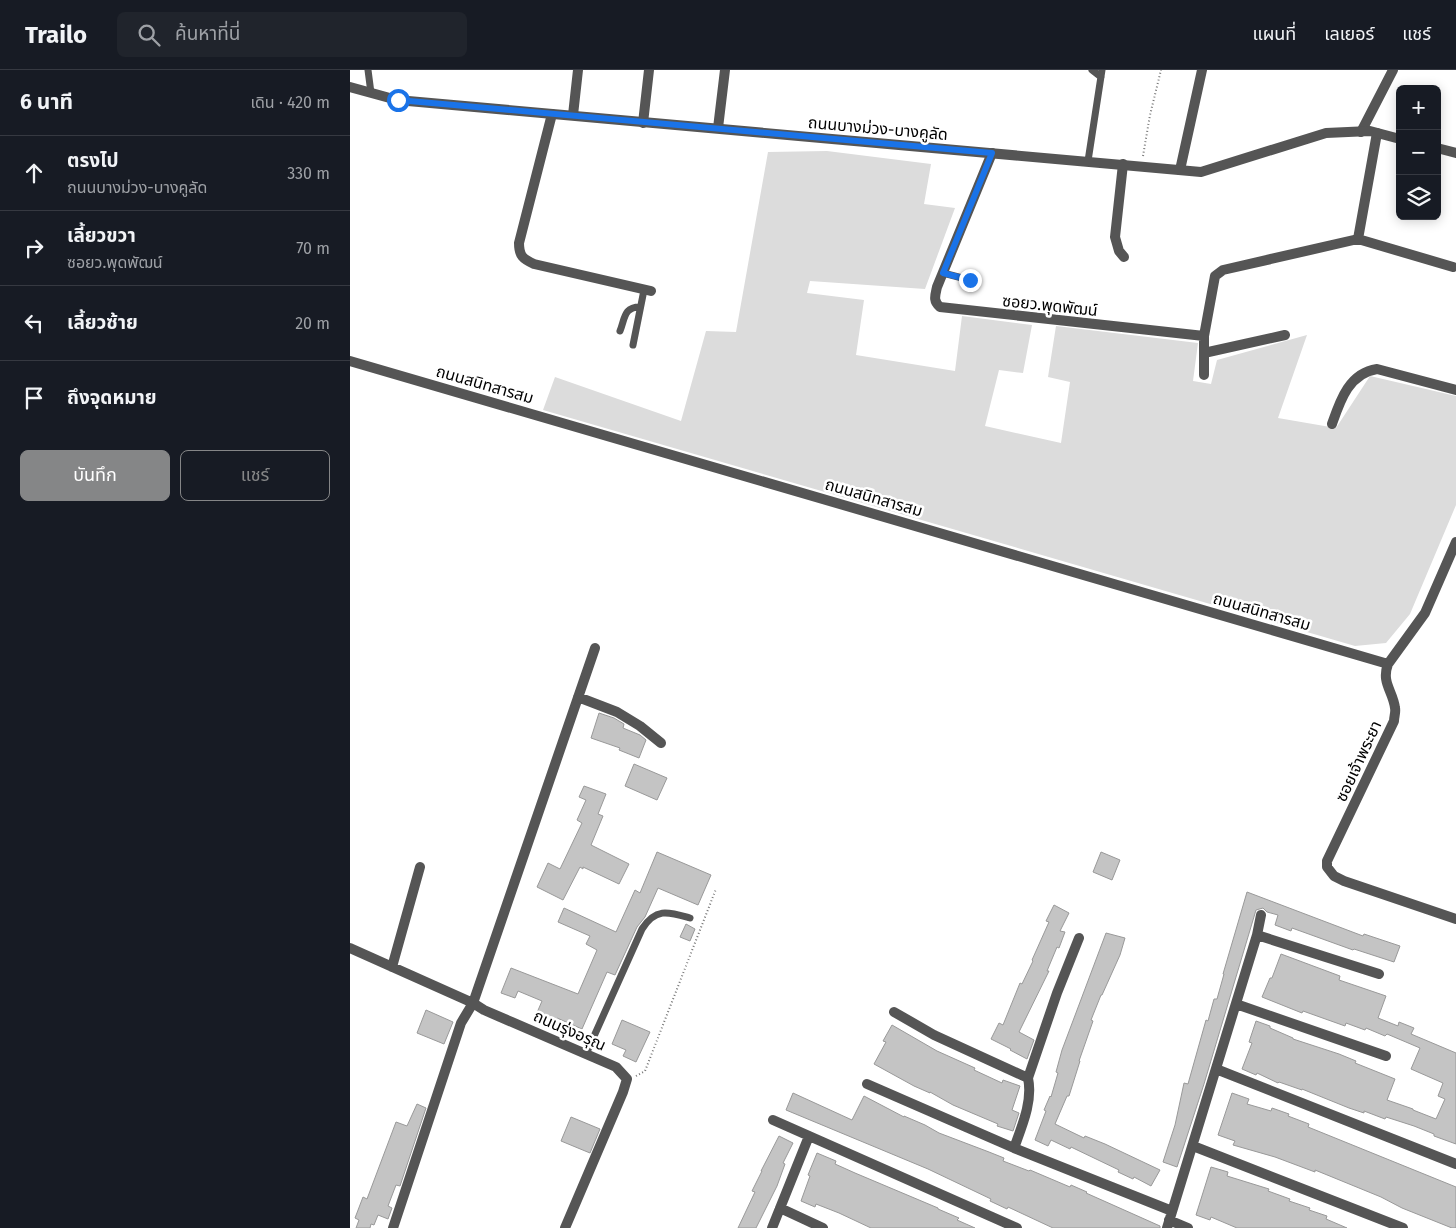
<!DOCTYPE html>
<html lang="th">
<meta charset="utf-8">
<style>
body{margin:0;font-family:"Fira Sans","Noto Sans Thai",sans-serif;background:#20242c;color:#f1f3f6}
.controls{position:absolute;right:15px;top:15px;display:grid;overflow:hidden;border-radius:8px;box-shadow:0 2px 12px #0003}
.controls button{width:45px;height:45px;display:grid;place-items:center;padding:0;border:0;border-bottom:1px solid #363941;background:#171b24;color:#f1f3f6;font:25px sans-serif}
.stop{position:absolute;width:15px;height:15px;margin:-11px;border:4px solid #1a73e8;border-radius:50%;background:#fff}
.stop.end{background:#1a73e8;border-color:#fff;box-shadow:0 1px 5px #0008}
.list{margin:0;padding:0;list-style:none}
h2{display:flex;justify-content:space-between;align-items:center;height:65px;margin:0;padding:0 20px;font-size:21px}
h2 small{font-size:16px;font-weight:400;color:#9ea1a6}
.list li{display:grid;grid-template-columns:32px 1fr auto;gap:15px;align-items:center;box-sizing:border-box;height:75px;padding:0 20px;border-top:1px solid #363941}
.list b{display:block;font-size:19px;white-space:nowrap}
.list p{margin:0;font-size:16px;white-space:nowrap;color:#9ea1a6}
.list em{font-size:16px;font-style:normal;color:#9ea1a6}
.actions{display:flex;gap:10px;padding:15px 20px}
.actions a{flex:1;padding:11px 0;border:1px solid #858687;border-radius:8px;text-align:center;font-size:18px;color:#858687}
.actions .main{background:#858687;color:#fff}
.icon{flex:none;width:28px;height:28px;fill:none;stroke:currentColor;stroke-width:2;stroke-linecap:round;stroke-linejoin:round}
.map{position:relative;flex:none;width:1106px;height:1158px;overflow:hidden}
header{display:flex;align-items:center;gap:30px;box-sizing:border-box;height:70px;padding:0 25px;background:#171b24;border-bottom:1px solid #363941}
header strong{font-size:24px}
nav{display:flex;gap:28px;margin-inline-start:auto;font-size:18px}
.search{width:350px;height:45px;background:#20242c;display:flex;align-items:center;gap:12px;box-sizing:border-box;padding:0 18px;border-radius:8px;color:#9ea1a6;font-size:19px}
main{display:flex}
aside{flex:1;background:#171b24}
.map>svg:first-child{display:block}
</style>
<header>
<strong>Trailo</strong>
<div class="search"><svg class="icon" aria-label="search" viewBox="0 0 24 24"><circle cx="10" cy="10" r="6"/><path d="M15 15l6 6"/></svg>ค้นหาที่นี่</div>
<nav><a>แผนที่</a><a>เลเยอร์</a><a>แชร์</a></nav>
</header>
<main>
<aside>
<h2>6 นาที<small>เดิน · 420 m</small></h2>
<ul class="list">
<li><svg class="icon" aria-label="ahead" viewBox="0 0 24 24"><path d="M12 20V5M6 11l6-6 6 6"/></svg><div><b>ตรงไป</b><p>ถนนบางม่วง-บางคูลัด</p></div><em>330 m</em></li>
<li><svg class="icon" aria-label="right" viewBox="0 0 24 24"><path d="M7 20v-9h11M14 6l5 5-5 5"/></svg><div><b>เลี้ยวขวา</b><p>ซอยว.พุดพัฒน์</p></div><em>70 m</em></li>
<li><svg class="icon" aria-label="left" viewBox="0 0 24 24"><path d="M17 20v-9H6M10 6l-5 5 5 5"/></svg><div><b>เลี้ยวซ้าย</b></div><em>20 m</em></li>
<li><svg class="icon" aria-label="arrive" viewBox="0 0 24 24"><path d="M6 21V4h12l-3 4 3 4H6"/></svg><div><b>ถึงจุดหมาย</b></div></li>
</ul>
<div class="actions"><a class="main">บันทึก</a><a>แชร์</a></div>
</aside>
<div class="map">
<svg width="1106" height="1158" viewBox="0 0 1106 1158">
<rect width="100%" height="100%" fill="#fff"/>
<path fill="#dcdcdc" d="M477 81 581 94 574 134 605 138 575 219 460 211 457 223 514 230 506 285 605 301 612 246 682 255 673 303 649 300 635 356 711 373 720 312 698 307 706 256 848 273 843 311 861 314 867 290 957 265 928 348 986 358 1020 306 1106 326V435L1060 544 1036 573 1005 576 193 340 205 307 331 351 356 261 386 262 418 82Z"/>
<path fill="#c4c4c4" stroke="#999" d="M249 643 264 648 274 654 273 658 290 665 296 670 289 688 269 680 270 678 241 668Z
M284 694 317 708 307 730 275 716Z
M234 716 256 724 248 744 253 746 241 775 279 794 269 814 233 797V799L230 797 213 830 187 817 198 793 210 799 232 753 227 750 236 730 229 727Z
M307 782 361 805 348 835 308 818 295 847 287 857 265 905 257 902 232 959 207 948 205 953 186 945 192 931 168 921 165 928 151 923 161 898 228 924 247 880 236 874 240 866 208 852 214 838 266 862 285 820 290 823Z
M751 782 770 790 762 810 743 802Z
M897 822 1013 866 1014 864 1050 876 1044 892 1004 879 1003 880 942 858 941 861 925 855 928 845 917 842 913 838 906 840 854 1014 827 1097 813 1092 825 1055 834 1013 838 1014 856 950 858 951 864 929H867L874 904H873Z
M704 835 719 843 710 861 715 862 709 878 707 877 697 901H699L669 962 684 970 677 989 660 980 661 979 641 969 649 953 653 955 670 913 672 914 683 891 682 890 699 852 696 851Z
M336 854 345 859 340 871 330 867Z
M756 863 775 868 770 885 752 925H751L741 950 743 951 729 991H730L719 1026H717L705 1054 734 1068 735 1066 755 1074 810 1100 801 1116 784 1107 783 1109 768 1102 769 1100 721 1077 720 1079 701 1070 698 1076 685 1070 696 1041 694 1040 700 1026 701 1027 708 1003 706 1002 712 980Z
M931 884 990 906 989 910 1036 926 1028 948 1048 956 1049 952 1064 958 1061 964 1106 983V1074L1084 1066V1064L1064 1056 1036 1047 1035 1049 1014 1041V1043L999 1038 952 1019V1020L929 1012 928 1013 907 1003 906 1005 892 999 902 973 899 972 906 951 920 956V958L943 968V969L989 984 1006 991 1005 993 1045 1009 1037 1030 1063 1039V1040L1086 1049 1095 1029 1088 1026 1093 1013 1061 999 1070 978 1037 964 1035 966 1016 958 1015 960 996 953 995 956 953 941 952 943 912 927 920 908H922Z
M76 940 103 952 94 974 67 963Z
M272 950 300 962 286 992 273 986 276 980 262 974Z
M542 955 587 981 625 998 624 1000 652 1013 653 1010 670 1016 662 1040 669 1043 663 1061 647 1056 648 1054 603 1035 580 1022V1023L564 1016 524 994 536 972 533 971Z
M443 1023 502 1050 514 1026 554 1047V1046L575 1055 589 1063 639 1082 654 1088 653 1091 679 1101 680 1100 720 1117 721 1115 737 1122 736 1123 810 1156V1158H703L658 1137 657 1139 640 1131 641 1129 578 1099 436 1040Z
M882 1023 899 1029 897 1034 921 1041 922 1038 939 1044 938 1046 959 1054 958 1057 1106 1117V1158H1102L1052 1138 1031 1127 965 1100V1102L925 1087 883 1075 885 1071 868 1065Z
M67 1034 76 1038 50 1116 46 1115 38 1136 42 1138 38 1149 28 1145 24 1155 21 1154 20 1158H6L9 1150 5 1148 13 1127 17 1129 46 1052 57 1056Z
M221 1047 250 1059 240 1083 211 1071Z
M429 1066 443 1073 433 1093 435 1094 427 1116 406 1158H388L405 1122 402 1121 412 1101H411Z
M467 1083 486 1091 485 1094 505 1103 588 1138V1139L609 1148 607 1150 625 1158H521L489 1143 466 1134 465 1137 451 1131 460 1106 458 1105Z
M861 1097 878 1102 877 1106 919 1119 918 1121 940 1129 939 1131 960 1138 959 1140 977 1146 976 1149 997 1158H887L861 1147 860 1150 846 1145Z"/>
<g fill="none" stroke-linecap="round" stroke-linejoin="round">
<path stroke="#777" stroke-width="2" stroke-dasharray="1 2.5" stroke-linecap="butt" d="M793 86 800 45 811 0
M286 1006 295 1001 366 819"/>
<path stroke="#555" stroke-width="7" d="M18 0 21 23
M742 0 751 7
M738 91 752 0
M593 203 620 210
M270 261C275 248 274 237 290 237
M283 275 294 220
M236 984 292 859C306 837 319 842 340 848"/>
<path stroke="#555" stroke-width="10" d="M202 44 169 173C169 186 173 189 184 194L301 221
M223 45 228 0
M293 53 299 0
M368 58 375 0
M1011 62 1043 0
M642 83 587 217C585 226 583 231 590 237L854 266
M773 94 765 167 769 181 774 187
M830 100 852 0
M1008 169 1103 197
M854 283 935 265
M0 291 1038 594
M854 305V266L865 206 873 200 1008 169 1027 63
M982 354C990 331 999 303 1027 299L1106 320
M1106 472 1075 543 1038 594C1031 613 1043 621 1045 638 1046 642 1044 647 1044 651L977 791V797L984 806 994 811 1106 849
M228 627 267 642 290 656 311 673
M907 865 1029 904
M0 878 123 933 134 940 266 997 277 1009 273 1022 215 1158
M42 897 70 797
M886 934 1036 986
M544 942 584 965 678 1008
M866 999 1106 1094
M517 1014 664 1078 822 1141
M423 1050 667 1158
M843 1076 1053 1158
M664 1078C672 1056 683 1031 678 1008L707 923 729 868
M430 1138 473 1158
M819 1150 838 1158
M43 1158 111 953 123 933 245 578
M422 1158 459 1066
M817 1158 907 865 911 845"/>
<path stroke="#555" stroke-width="10" d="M0 17 47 30 851 102 976 63 1020 61 1050 69
M1087 78 1106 83"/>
</g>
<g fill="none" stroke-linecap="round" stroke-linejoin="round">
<path stroke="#1a73e8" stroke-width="6" d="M48 30 642 83 593 203 620 210"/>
</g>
<g text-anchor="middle" stroke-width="5" stroke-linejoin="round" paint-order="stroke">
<g font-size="16" fill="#000" stroke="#fff">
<text transform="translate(528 58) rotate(5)" y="6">ถนนบางม่วง-บางคูลัด</text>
<text transform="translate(700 235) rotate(6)" y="6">ซอยว.พุดพัฒน์</text>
<text transform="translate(135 314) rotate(16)" y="6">ถนนสนิทสารสม</text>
<text transform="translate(524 427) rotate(16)" y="6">ถนนสนิทสารสม</text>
<text transform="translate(912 541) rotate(16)" y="6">ถนนสนิทสารสม</text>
<text transform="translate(1008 691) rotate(-65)" y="6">ซอยเจ้าพระยา</text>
<text transform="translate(220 960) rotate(24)" y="6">ถนนรุ่งอรุณ</text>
</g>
</g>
</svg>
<div class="controls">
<button>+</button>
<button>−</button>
<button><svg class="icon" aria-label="layers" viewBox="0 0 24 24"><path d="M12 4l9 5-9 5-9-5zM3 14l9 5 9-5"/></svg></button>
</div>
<div class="stop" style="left:48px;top:30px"></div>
<div class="stop end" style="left:620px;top:210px"></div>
</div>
</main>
